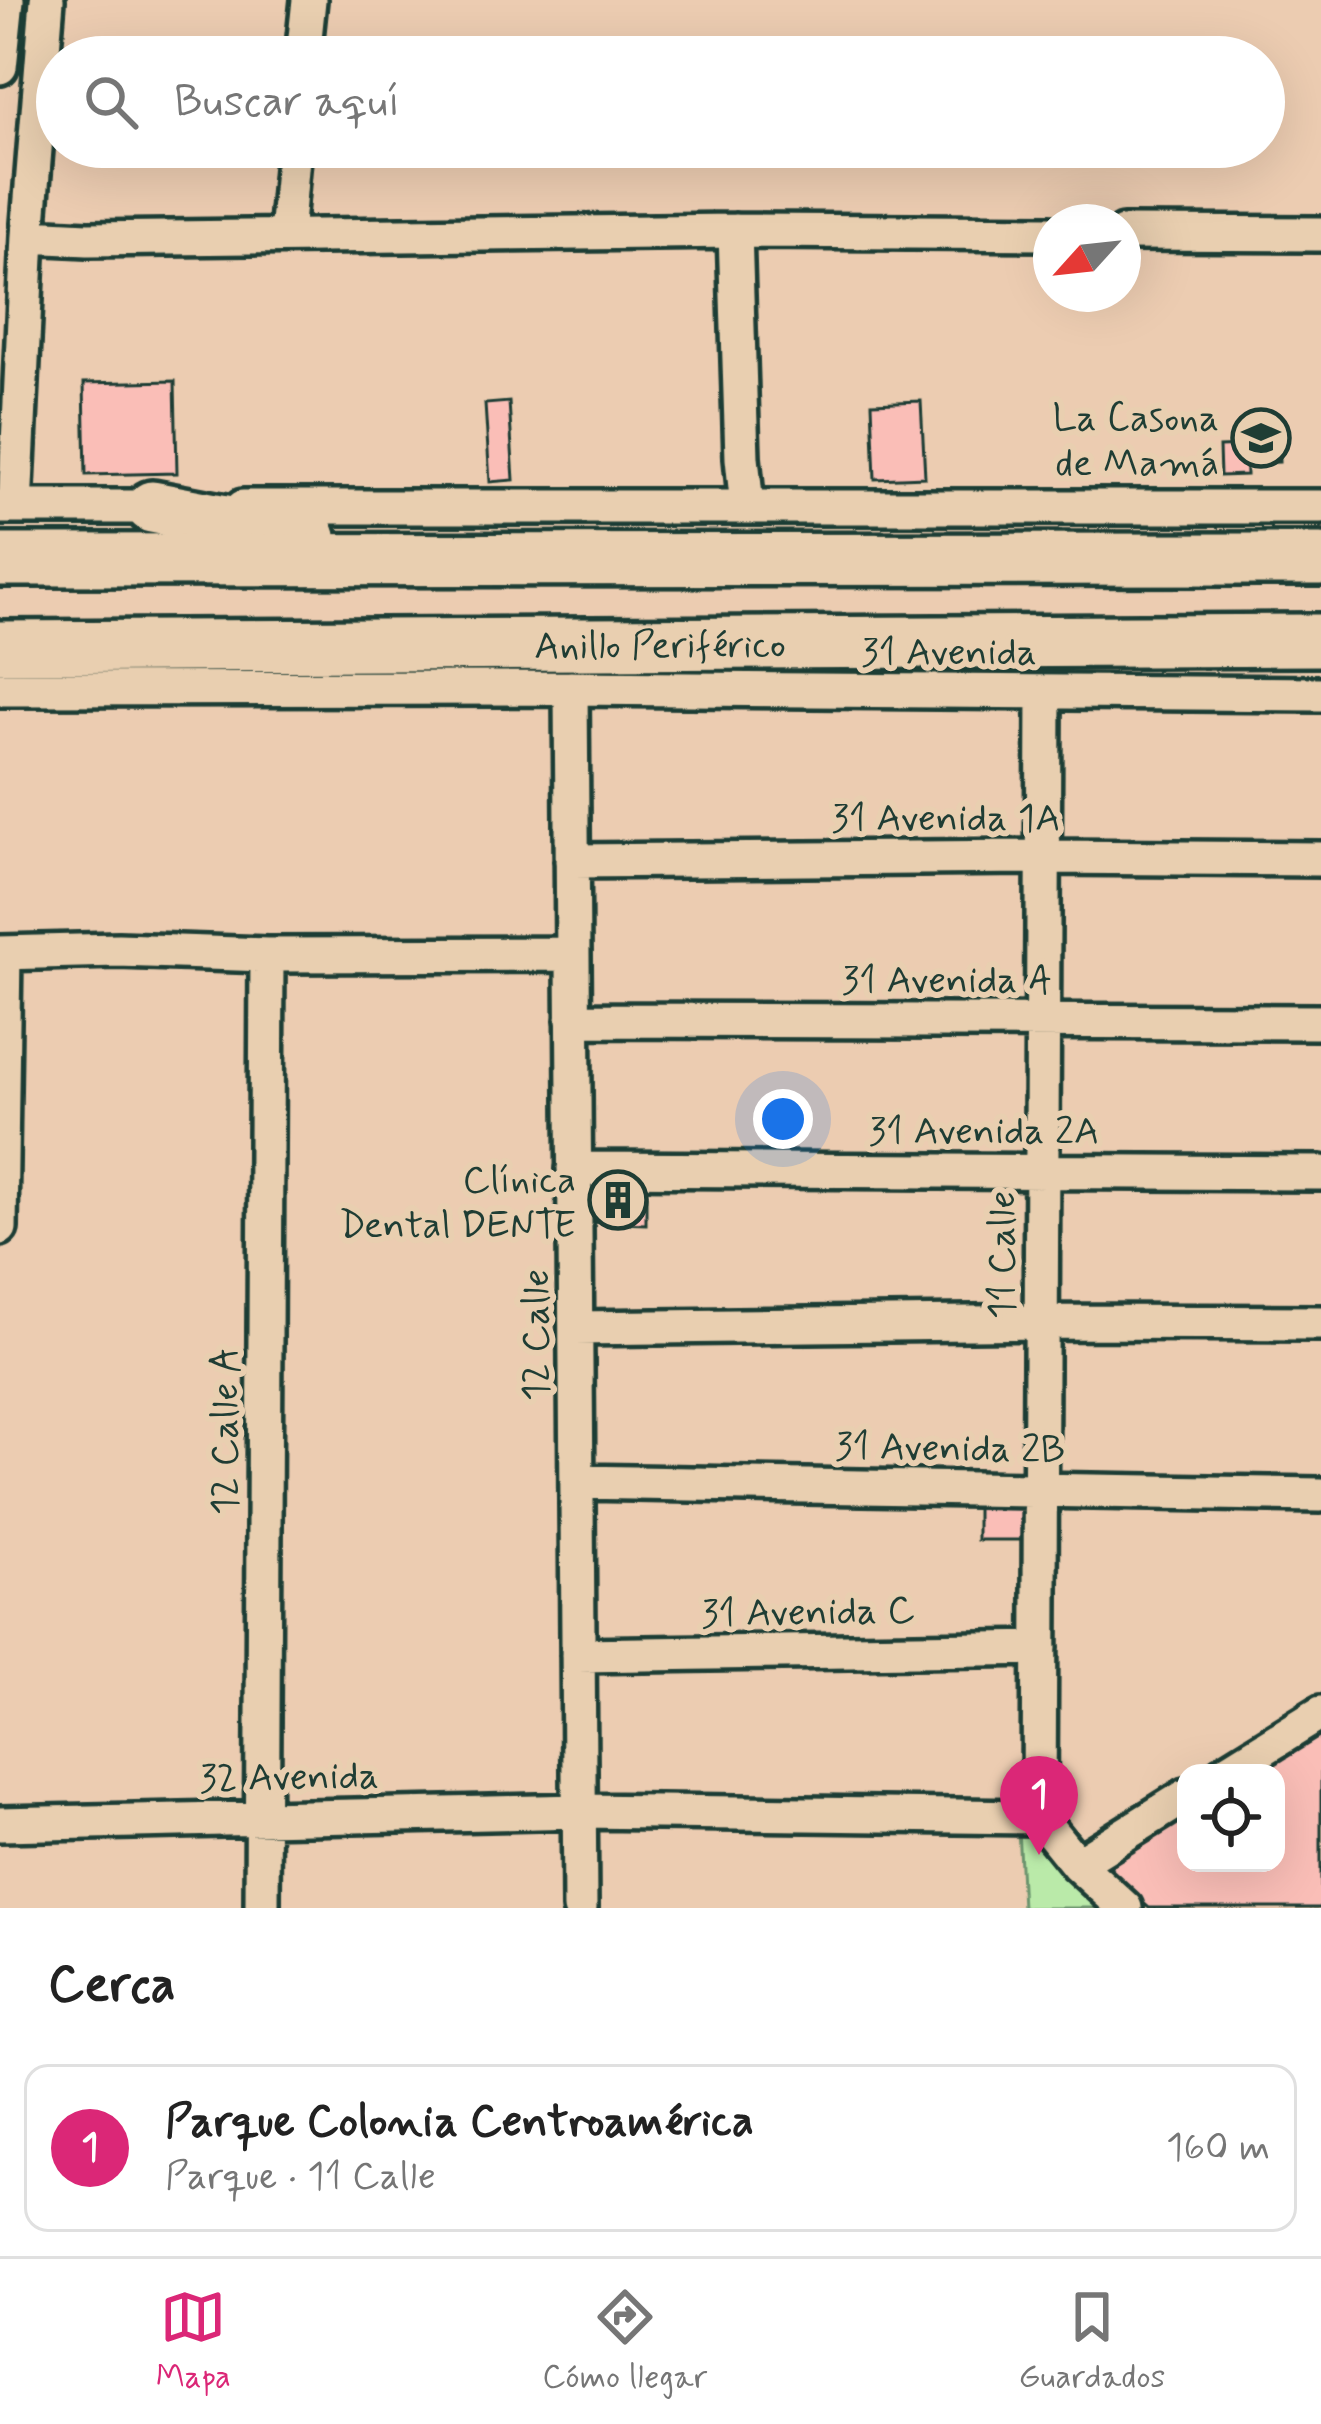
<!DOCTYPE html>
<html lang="es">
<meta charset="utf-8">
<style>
body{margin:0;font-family:Mynerve,sans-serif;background:#f6f6f6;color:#222}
.controls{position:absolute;right:36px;bottom:36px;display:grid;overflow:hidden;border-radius:24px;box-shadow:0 12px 48px #0002}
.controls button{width:108px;height:108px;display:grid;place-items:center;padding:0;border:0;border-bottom:3px solid #e0e0e0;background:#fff;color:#222;font:60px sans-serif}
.compass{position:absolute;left:1033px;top:204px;width:108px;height:108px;border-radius:50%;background:#fff;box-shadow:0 12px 48px #0002;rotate:243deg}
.you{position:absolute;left:783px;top:1119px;width:42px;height:42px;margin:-30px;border:9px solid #fff;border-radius:50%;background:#1a73e8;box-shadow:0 0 0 18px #1a73e833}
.badge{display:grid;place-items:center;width:78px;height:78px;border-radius:50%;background:#db2777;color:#fff;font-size:39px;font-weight:700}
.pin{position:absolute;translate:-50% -99px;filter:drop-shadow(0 3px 6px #0008)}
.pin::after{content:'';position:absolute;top:63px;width:42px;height:36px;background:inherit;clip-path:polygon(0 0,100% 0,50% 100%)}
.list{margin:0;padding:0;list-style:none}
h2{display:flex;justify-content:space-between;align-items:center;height:156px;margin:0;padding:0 48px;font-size:51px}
h2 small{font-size:39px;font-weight:400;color:#767676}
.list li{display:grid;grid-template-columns:78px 1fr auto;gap:36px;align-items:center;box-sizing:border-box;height:168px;margin:0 24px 24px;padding:0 24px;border:3px solid #e0e0e0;border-radius:24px}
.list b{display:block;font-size:45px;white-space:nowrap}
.list p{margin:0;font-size:39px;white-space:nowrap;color:#767676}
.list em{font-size:39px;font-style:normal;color:#767676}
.icon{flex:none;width:66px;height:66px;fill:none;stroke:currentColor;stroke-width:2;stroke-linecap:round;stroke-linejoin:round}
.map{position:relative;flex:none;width:1321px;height:1908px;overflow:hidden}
.search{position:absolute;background:#fff;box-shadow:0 12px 48px #0002;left:36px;right:36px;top:36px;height:132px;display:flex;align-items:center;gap:30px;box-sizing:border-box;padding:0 42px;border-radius:66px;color:#767676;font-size:45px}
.sheet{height:348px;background:#fff}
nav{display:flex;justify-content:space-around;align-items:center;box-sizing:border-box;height:168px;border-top:3px solid #e0e0e0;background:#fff;font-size:33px;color:#767676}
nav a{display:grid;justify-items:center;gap:6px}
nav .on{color:#db2777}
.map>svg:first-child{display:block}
</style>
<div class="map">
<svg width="1321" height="1908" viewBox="0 0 1321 1908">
<rect width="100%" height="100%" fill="#ecccb1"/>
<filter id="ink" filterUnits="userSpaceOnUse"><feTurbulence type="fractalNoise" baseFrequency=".00833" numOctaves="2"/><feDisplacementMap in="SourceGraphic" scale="24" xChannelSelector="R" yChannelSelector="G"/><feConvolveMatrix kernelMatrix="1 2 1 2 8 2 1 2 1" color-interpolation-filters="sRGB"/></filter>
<g filter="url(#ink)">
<path fill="#baeaa9" stroke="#6c946e" stroke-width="3" d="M1018 1827H1039L1109 1908H1022Z"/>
<path fill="#fabeb7" stroke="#1f3d34" stroke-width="3" d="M175 381 177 473 86 475 84 383Z
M921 401 925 477 875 479 872 403Z
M509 402 514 480 490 482 485 404Z
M1278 429 1279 462 1245 463V430Z
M1245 446 1246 475 1220 476 1219 447Z
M590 1179H646V1224L590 1222Z
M977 1502H1028V1540H977Z
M1321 1731V1908H1149L1100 1865 1186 1813V1863H1276V1773H1251Z"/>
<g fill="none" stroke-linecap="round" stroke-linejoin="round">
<defs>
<path id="minor" d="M303 57 309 0
M0 67 7 0
M735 231 742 458 747 507
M1123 233 1321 234
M286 235 294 147
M28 236 88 239 735 231 1051 233
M0 507H173
M15 507 28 236 47 0
M243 507H1321
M571 688 580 1908
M0 689 571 688 1321 694
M572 861 1043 857 1321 859
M0 953 118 950 267 955 573 954
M573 1020 1321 1022
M574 1169 1321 1173
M0 1228 4 953
M576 1328 1041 1322 1321 1323
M577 1482 1321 1495
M578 1655 1040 1648
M1224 1773 1321 1713
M1039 1817 1044 693
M1039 1817 1077 1864 1125 1908
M0 1824 580 1811 1039 1817
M1077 1864 1186 1796
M262 1908 267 955"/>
<g id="highway">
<path d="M152 507 310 537"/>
<path d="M0 560 1321 559"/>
<path id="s1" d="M0 647 1321 640"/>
</g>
</defs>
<use href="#minor" stroke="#1f3d34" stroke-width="42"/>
<use href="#highway" stroke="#1f3d34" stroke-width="60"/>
<use href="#minor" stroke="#e9cfb0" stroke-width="33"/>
<use href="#highway" stroke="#e9cfb0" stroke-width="51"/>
</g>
</g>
<defs>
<symbol id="school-ring" viewBox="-11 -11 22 22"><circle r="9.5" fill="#e9cfb0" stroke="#1f3d34" stroke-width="1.5"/><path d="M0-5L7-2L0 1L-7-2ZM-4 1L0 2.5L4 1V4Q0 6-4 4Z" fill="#1f3d34"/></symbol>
<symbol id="building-ring" viewBox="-11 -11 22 22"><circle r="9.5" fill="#e9cfb0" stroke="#1f3d34" stroke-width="1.5"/><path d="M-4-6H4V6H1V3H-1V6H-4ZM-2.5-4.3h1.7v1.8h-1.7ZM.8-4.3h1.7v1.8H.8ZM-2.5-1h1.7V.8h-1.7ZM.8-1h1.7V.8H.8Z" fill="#1f3d34"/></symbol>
</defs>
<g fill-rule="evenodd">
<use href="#school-ring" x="1228" y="405" width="66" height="66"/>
<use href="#building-ring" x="585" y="1167" width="66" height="66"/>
</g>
<g text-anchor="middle" stroke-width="12" stroke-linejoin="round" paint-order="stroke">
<g font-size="39" fill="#1f3d34" stroke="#e9cfb0" text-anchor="end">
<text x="1219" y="430">La Casona<tspan x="1219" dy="45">de Mamá</tspan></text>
<text x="576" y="1192">Clínica<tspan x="576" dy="45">Dental DENTE</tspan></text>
</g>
<g font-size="39" fill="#1f3d34" stroke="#e9cfb0">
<text dy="14" stroke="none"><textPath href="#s1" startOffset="660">Anillo Periférico</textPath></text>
<text x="949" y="664">31 Avenida</text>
<text x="946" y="830">31 Avenida 1A</text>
<text x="947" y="992">31 Avenida A</text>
<text x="984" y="1143">31 Avenida 2A</text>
<text transform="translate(1000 1255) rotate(-90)" y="14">11 Calle</text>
<text transform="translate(534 1335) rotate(-90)" y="14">12 Calle</text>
<text transform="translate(223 1431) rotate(-90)" y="14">12 Calle A</text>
<text transform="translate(950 1446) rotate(1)" y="14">31 Avenida 2B</text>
<text transform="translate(808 1610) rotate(-1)" y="14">31 Avenida C</text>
<text transform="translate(289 1775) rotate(-1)" y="14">32 Avenida</text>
</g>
</g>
</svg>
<div class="controls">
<button><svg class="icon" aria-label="locate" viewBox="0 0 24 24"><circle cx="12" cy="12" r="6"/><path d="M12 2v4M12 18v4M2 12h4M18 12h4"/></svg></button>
</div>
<svg class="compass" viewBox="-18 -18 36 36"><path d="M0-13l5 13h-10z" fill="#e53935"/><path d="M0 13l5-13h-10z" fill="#767676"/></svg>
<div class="you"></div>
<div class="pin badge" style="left:1039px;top:1855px">1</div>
<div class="search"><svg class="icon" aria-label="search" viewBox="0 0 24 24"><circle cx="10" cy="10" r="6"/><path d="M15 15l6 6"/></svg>Buscar aquí</div>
</div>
<section class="sheet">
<h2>Cerca<small></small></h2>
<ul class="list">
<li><span class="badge">1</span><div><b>Parque Colonia Centroamérica</b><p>Parque · 11 Calle</p></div><em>160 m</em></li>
</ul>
</section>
<nav>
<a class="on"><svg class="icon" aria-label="map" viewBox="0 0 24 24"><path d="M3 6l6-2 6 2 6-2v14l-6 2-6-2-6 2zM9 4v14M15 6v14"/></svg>Mapa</a>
<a><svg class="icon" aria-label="directions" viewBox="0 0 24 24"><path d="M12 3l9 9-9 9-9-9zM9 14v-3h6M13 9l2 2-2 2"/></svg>Cómo llegar</a>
<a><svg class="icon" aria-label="saved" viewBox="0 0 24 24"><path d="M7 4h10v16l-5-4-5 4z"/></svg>Guardados</a>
</nav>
